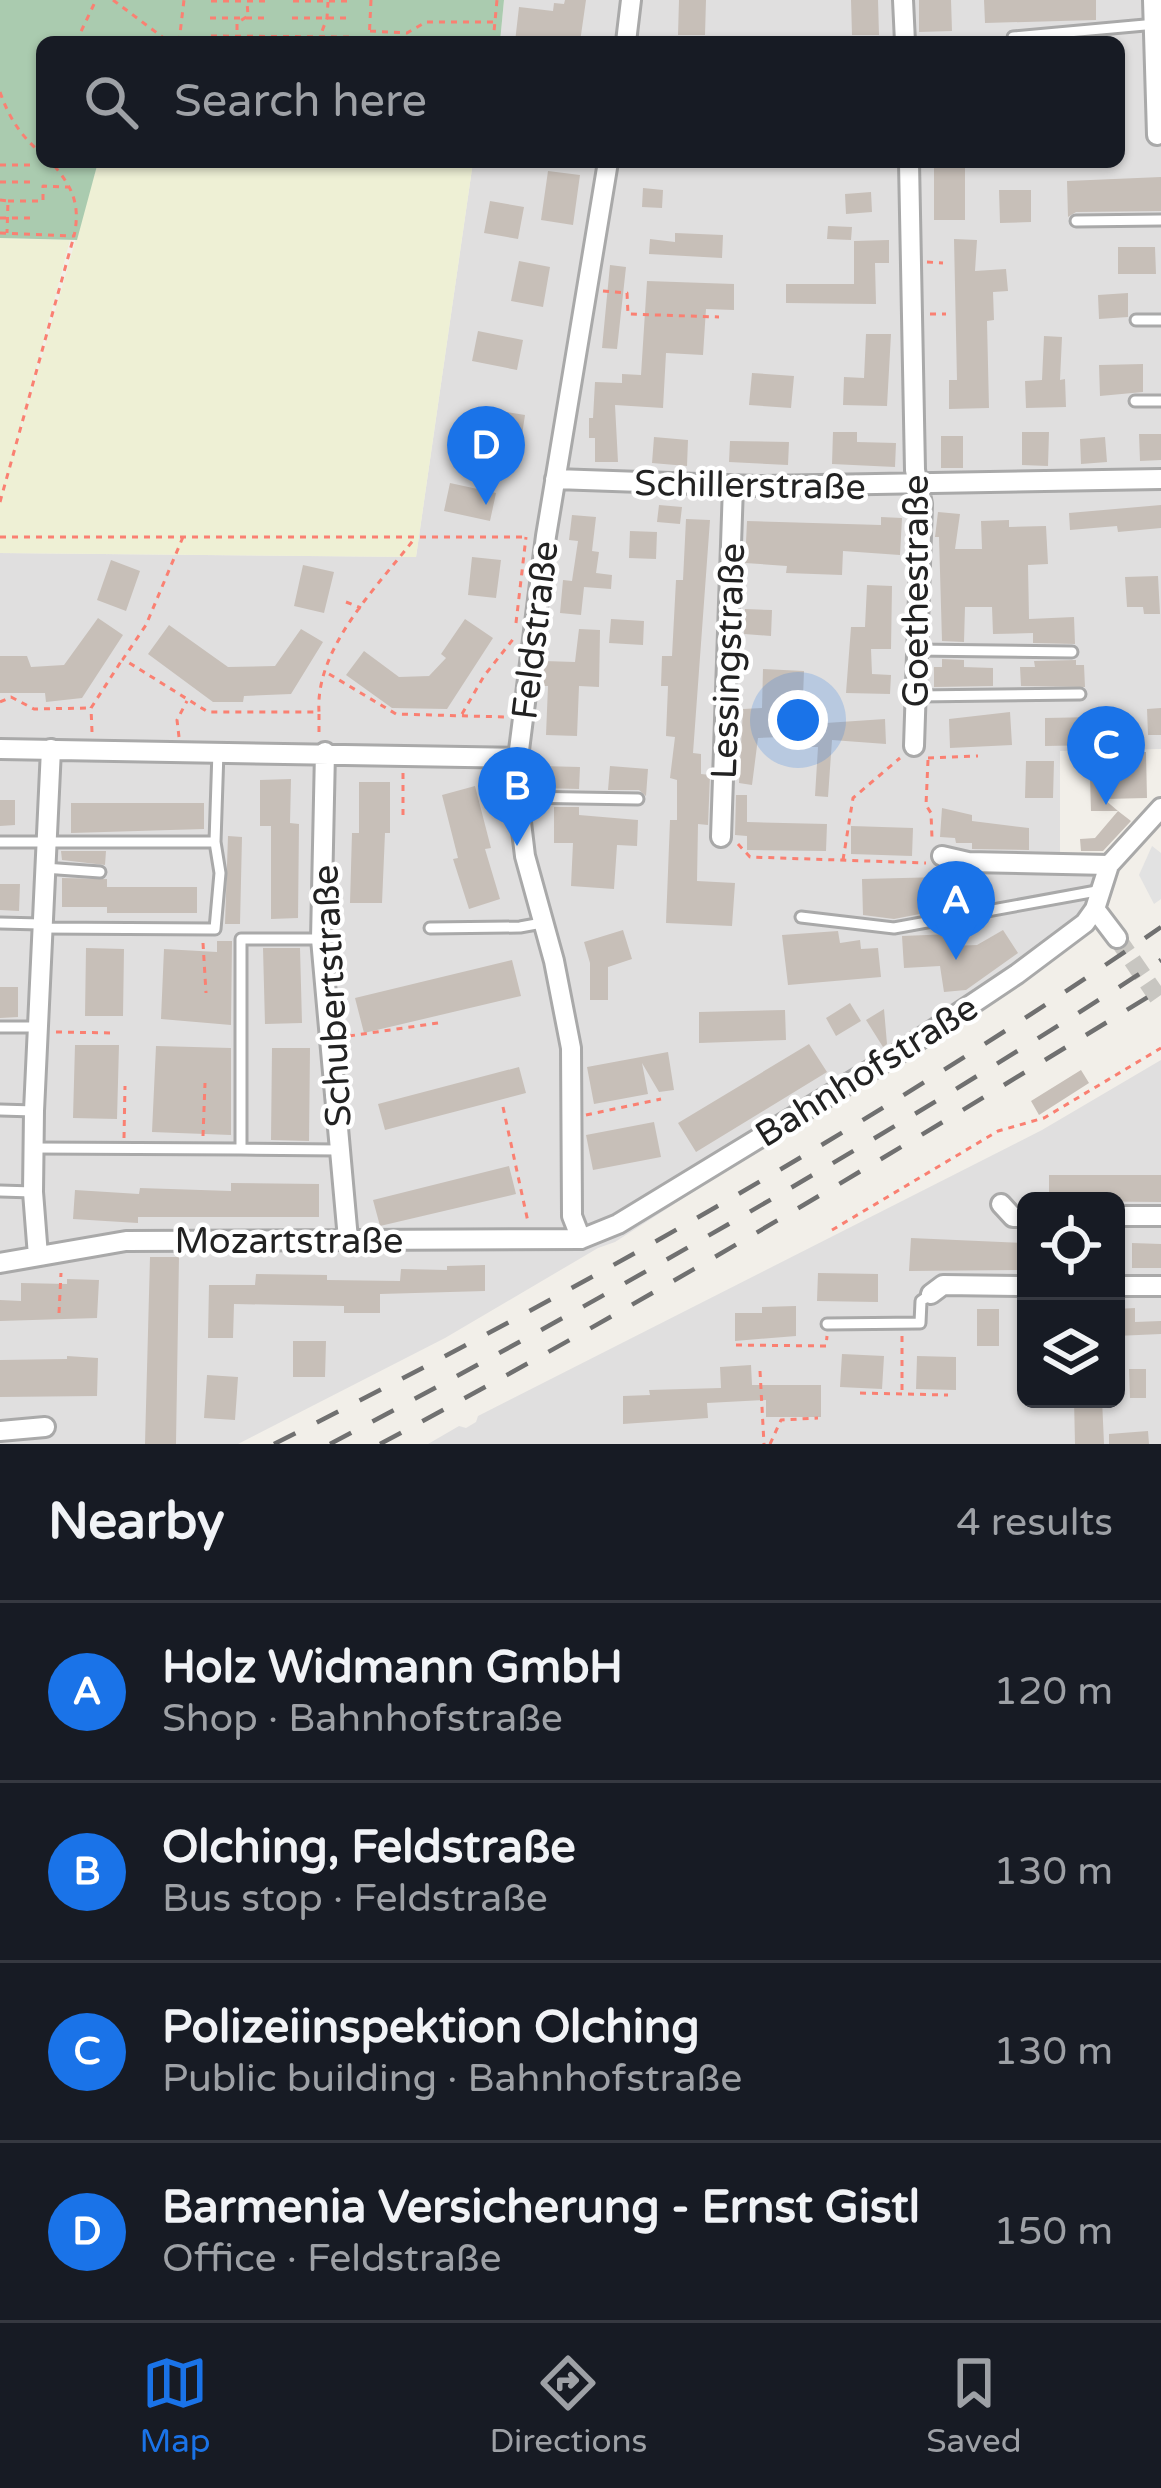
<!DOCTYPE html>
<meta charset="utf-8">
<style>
body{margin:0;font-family:"Varela Round",sans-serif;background:#242831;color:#f1f3f6}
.controls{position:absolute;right:36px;bottom:36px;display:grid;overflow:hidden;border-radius:18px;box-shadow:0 3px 9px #0004}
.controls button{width:108px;height:108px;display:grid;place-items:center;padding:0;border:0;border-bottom:3px solid #363941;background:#171b24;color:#f1f3f6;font:60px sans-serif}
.you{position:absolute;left:798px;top:720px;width:42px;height:42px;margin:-30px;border:9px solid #fff;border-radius:50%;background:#1a73e8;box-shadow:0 0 0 18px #1a73e833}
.badge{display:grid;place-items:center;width:78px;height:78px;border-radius:50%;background:#1a73e8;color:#fff;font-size:39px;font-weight:700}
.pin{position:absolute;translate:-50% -99px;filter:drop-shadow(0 3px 6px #0008)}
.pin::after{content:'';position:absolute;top:63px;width:42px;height:36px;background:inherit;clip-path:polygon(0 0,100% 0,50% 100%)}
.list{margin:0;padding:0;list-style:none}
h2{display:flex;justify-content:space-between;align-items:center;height:156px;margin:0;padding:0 48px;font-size:51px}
h2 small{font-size:39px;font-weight:400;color:#9ea1a6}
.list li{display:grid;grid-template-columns:78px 1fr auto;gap:36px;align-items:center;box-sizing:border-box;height:180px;padding:0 48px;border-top:3px solid #363941}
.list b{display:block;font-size:45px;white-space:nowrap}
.list p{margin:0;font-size:39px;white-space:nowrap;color:#9ea1a6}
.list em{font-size:39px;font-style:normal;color:#9ea1a6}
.icon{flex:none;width:66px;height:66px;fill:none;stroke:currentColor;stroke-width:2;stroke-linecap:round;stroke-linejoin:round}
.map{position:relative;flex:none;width:1161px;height:1444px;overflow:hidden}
.search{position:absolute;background:#171b24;box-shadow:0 3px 9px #0004;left:36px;right:36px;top:36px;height:132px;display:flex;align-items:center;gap:30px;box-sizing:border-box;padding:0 42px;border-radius:18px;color:#9ea1a6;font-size:45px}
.sheet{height:876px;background:#171b24}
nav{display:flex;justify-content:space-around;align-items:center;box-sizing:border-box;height:168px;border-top:3px solid #363941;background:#171b24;font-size:33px;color:#9ea1a6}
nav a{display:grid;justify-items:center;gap:6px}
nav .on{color:#1a73e8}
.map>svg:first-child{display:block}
</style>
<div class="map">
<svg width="1161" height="1444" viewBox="0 0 1161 1444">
<rect width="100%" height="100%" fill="#f2efe9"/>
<path fill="#e0dfdf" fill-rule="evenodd" d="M504 0H1161V749L1060 751V856L1108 857 1091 924 1004 992 615 1242 598 1248 445 1338 238 1444H0V553L416 557 473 162H1119V42H500Z
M1161 1060V1444H428L459 1426 466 1428 476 1422 478 1416 1042 1130ZM1026 1201H1116V1399H1026Z"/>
<path fill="#eef0d5" d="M98 162H473L416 557 0 553V238L70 240 10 468Z"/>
<path fill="#aacbaf" d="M0 0H504L500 42H42V162H98L77 240 0 238Z"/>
<path fill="#e2e2e2" d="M1152 846 1161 853V899L1154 904 1139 875Z"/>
<path fill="#c7bfb8" d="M565 0H586L580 42H515L519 7 553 11 554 3 564 4Z
M679 0H706L705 35H678Z
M851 0H878L879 35H852Z
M919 0H951L952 31 919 32Z
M984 0H1096V20L985 23Z
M965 166V220H934V167Z
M548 171 580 175 573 225 541 220Z
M1161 177V211L1076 212 1068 217 1067 181Z
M643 188 663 190 662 208 642 207Z
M999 190H1031V222L1000 223Z
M871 192 872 212 846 214 845 194Z
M490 201 524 207 518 239 484 233Z
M828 226 852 227 851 240 827 239Z
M675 233 723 235 722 258 649 254 650 239 675 242Z
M954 239 977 240 975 271 1006 269 1008 291 993 292 994 320 987 321 989 408 949 409V380H957Z
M889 240V263H875L876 304 786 303V284H854V241Z
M1118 247H1155L1156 274H1118Z
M519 261 550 267 543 307 511 301Z
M610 265 626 267 617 349 602 348Z
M647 281 734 284V310L706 309 703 355 666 353 663 408 615 405 618 462H595V438H589V418H593L595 382 622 383V374L641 375Z
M1128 293V317L1099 319 1098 295Z
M478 331 523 340 517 370 472 361Z
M866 334H891L887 406 843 405 844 377 864 378Z
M1044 336 1062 337 1060 380 1065 379 1066 407 1026 408 1025 381 1042 380Z
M1143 364V392L1100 396 1099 365Z
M752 373 794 376 791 408 749 405Z
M494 410 525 415 518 462 487 457Z
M833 432H857V442L896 443 895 467 832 464Z
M1022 432H1049L1048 466 1022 465Z
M1139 434H1161V460L1140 461Z
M941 436H963V468H941Z
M654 437 688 440 687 466 652 463Z
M1105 437 1107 462 1081 464 1080 439Z
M730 441 789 442 788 465 729 462Z
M450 483 496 493 490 521 444 511Z
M659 505 682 507 680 524 657 522Z
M1161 505V528L1118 532 1117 526 1070 530 1069 513Z
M938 512 960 514 955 549H982L981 521 1009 520V527L1046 526 1048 564 1028 565 1029 619 1074 617 1075 644 1033 643V633L993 634 992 607H965L964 642 942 641 939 537H935Z
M572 515 596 517 592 551 599 552 596 573 612 575 611 589 584 587 581 615 560 613 563 580 572 581 578 541 569 540Z
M881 517 902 518 900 555 843 551 842 575 786 573 787 566 745 563 747 521 881 525Z
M686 519 710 520 693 753 701 754V774L710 775 708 825 698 824 697 881 735 883 732 926 666 923 670 820H677V780L670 778 675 737 666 736 668 686H661L662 656H672L676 580H683Z
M630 531 657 532 656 559 629 558Z
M472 557 501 560 496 598 468 595Z
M111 560 140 571 126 611 97 600Z
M303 565 334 572 324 613 294 606Z
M1158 576 1160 614H1144L1143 607H1127L1125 577Z
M867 585 892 586 891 649H871L872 674 891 675 890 694 846 693 851 627H865Z
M745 609 772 610 771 636 744 634Z
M98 618 123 635 82 698 46 702 45 693H0V656H27L31 667 64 665Z
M465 619 493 638 447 709 392 708 346 675 364 651 399 677 429 676 446 658 441 654Z
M611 619 644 621 643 645 609 643Z
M169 625 228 667 275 666 301 629 323 642 291 694 244 696 243 702H213L148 654Z
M579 629 600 630 599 687 579 686 577 736 546 735 548 686H544V661L575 662Z
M942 659 964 660V667L993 668V686L934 687V667H942Z
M1076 660V665H1084L1085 687 1021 686 1020 667H1035L1034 661Z
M763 669 804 671 803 697H782V737L758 738 752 785 739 783 743 709 762 708Z
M1161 708V735H1148L1147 709Z
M1010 712 1012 745 950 748 949 719Z
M1097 717 1098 745 1045 746V718Z
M885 719 886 744 832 740 828 797 815 796 818 747H811V724Z
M1146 752 1147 798 1104 799 1118 811H1091L1090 777H1112V753Z
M1026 761H1054L1053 798H1025Z
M541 766 580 767 579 789 540 788Z
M610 766 648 769 646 796 639 790H608Z
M291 779 290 823 299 824 298 918 271 919V826H260V780Z
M359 782H390V833H385L382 903H350L352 833H359Z
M475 786 491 848 485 849 500 899 469 909 453 859 458 858 442 795Z
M736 795H747V822L827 824 826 851 747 850V836L735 835Z
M0 800H15V825L0 826Z
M71 803H204V829L71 833Z
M554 807H579V815L638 820 637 846 617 845 614 889 571 886 573 843H554Z
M942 808 972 815V821L1029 828V850L972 849V843H956L955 838 940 837Z
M1118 811 1131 821 1103 851H1081L1080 839 1095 838Z
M851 826 913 828 912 856 851 854Z
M228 836 242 837 240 924H225Z
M61 851H106L105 865 62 860Z
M943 877 944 908 920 910V914L894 919 863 915 862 879Z
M62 878 107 879V887H197V913H107V907H62Z
M0 884H20L19 911 0 910Z
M623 930 632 959 608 967V1000H590V963L584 942Z
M1003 930 1018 953 966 990 944 992 940 966 904 968 902 936 951 934 952 946 977 945Z
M838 931 840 943 860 940 861 949 878 948 881 977 788 985 782 935Z
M217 941H232L231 1025 161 1019 164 949 217 952Z
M86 948 124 949 123 1016H85Z
M263 948H300L302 1023 265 1024Z
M512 960 521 996 364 1033 355 998Z
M0 987H18V1017L0 1018Z
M850 1003 861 1021 836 1036 826 1018Z
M884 1009 887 1044 883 1047 866 1020Z
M785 1010 786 1040 699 1043V1012Z
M809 1044 827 1072 696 1152 678 1123Z
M75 1045H119L117 1119 73 1118Z
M156 1046 231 1048V1135L152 1132Z
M272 1048H310L309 1141 271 1140Z
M668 1052 674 1090 659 1092 642 1063 648 1094 594 1104 587 1067Z
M519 1067 526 1093 385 1130 378 1104Z
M1081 1070 1089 1083 1039 1115 1031 1101Z
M654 1122 661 1157 593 1170 586 1135Z
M509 1166 516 1194 380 1226 373 1200Z
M1049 1175H1161V1202L1049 1201Z
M231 1183 319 1184V1217H138V1223L73 1219 75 1190 139 1194 140 1188 231 1191Z
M911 1238 1026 1243V1270L909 1271Z
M1132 1243 1161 1244V1268H1132Z
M150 1257H179L176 1444H145Z
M485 1265V1291L380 1294V1313H344V1306L234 1304 233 1338H208L209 1285H255L256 1274 327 1275V1280L400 1281 401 1269 447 1270V1266Z
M818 1273 878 1274V1302L817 1301Z
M67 1279 99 1280 97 1318 0 1321V1300L21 1301V1283L67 1284Z
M796 1306V1336L735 1341V1313H762V1307Z
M1135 1308V1322L1161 1321V1334L1116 1336V1309Z
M977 1309H999V1346H977Z
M293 1341H326L325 1377H293Z
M842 1354 884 1356 882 1389 840 1387Z
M67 1356 98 1358 97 1396 0 1397V1360L67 1359Z
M917 1356 956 1357V1390L916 1389Z
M751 1365 752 1385H821V1417H766V1400L707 1403 708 1418 623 1424V1396L650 1395 649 1390 721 1388 720 1367Z
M1129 1369H1146V1398H1130Z
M207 1375 238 1377 235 1420 204 1418Z
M1074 1399H1102L1104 1444H1075Z
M1148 1431 1149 1444H1109V1434Z"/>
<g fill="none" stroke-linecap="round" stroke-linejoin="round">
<path stroke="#c8c6c1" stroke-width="18" stroke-dasharray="18 9" stroke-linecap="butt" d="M1117 938 1161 1002"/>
<defs>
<path id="lane" d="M1013 37 1156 24
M1076 221 1161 220
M1136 320H1161
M1135 401H1161
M915 650 1072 652
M917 696 1080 694
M518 797 638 799
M0 842H215
M44 868 100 872
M801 917 894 928 1102 890
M0 923 40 924
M40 928 215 929 220 873 215 842 218 751
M430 928 520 927 542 923
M319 939H241V1149L338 1150
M0 1027H37
M0 1110 34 1111
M33 1148 241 1149
M0 1191 33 1192
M827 1324 920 1323 921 1301 931 1294"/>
<path id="street" d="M903 0 905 42
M1153 0 1157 135
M626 42 631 0
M909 162 915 470 922 504 914 746
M555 479 757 486 1161 479
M0 749 518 758
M325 752 321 939 348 1239
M721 837 733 486
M942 856 968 862 1109 865
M1095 909 1117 938
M1001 1204 1013 1217H1026
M1116 1216H1161
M581 1239 572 1216 571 1048 554 961 525 856 518 797V758L546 536 608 162
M38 1256 33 1192 34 1111 51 749
M0 1263 126 1241 581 1239 618 1224 902 1051 1017 974 1085 923 1095 909 1109 865 1161 808
M1116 1286H1161
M931 1294 943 1285 1026 1286
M0 1431 45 1427"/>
</defs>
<use href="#lane" stroke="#a9a9a9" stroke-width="15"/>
<use href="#street" stroke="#a9a9a9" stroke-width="24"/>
<path stroke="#fa8072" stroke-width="3" stroke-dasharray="6 6" stroke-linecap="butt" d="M113 0 169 42
M211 1H268
M293 1H350
M210 18H267
M292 18H349
M370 31 407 33 426 22H495
M211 36 351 37
M76 42 96 0
M179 42 184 0
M237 42V23L248 16 247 1
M318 42 327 18 328 2
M369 42 371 0
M493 42 497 0
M0 92C9 118 21 136 42 154
M0 165H34
M0 182H33
M0 200 8 201 7 233
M8 201H43V186L68 187
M0 218H33
M0 233 74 236C81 204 72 186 51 162
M927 262 943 263
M603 291 627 293 628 314 719 317
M930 314H946
M0 502 74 236
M0 537H526
M183 537 146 625 123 659 208 712H319C315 648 377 587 415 538
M346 602 361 608
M516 623 526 537
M329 674 396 714 506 717
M0 702 11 697 34 709 89 708
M319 714V735
M462 714 484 676 514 638
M92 732 91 708 122 660
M179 737 177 720 187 701
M928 758 978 756
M928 760 926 805 931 813 932 838
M403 773V820
M738 844 750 857 926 863
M843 860 853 798 900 758
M203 943 206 993
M56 1032 114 1033
M349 1036 438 1023
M503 1107 528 1222
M586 1115 661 1099
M203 1136 205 1083
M124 1138 125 1086
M832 1230 998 1131 1044 1118 1161 1048
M59 1313 61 1273
M902 1336V1392
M736 1345 826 1346 827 1336
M760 1371 764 1444
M860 1393 948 1395
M770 1444 781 1420 818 1418"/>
<use href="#lane" stroke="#fff" stroke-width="9"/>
<use href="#street" stroke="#fff" stroke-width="18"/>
<path stroke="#707070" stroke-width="4.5" stroke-dasharray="24 24" stroke-linecap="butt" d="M274 1444C579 1291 880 1121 1161 927
M330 1444C614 1294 892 1134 1161 960
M380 1444C646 1302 904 1147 1161 989"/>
</g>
<g text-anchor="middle" stroke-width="9" stroke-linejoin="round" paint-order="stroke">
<g font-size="36" fill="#222" stroke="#fff">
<text transform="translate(750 484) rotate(1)" y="13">Schillerstraße</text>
<text transform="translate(915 591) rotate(-90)" y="13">Goethestraße</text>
<text transform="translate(534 630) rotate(-83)" y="13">Feldstraße</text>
<text transform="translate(727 661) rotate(-88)" y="13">Lessingstraße</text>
<text transform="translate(331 996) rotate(-93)" y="13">Schubertstraße</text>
<text transform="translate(866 1070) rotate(-32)" y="13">Bahnhofstraße</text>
<text x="289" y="1253">Mozartstraße</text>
</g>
</g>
</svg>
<div class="controls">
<button><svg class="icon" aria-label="locate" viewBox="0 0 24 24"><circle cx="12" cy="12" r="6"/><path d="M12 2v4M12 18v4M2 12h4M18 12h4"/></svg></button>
<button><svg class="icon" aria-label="layers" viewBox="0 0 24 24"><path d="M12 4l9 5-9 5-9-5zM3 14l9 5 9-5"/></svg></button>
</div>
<div class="you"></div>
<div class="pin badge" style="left:956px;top:960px">A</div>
<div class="pin badge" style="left:517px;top:846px">B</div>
<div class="pin badge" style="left:1106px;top:805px">C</div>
<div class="pin badge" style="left:486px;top:505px">D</div>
<div class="search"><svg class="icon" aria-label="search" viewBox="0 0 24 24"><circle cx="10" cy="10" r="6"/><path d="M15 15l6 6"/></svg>Search here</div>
</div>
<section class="sheet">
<h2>Nearby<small>4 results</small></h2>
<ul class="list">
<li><span class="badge">A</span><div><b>Holz Widmann GmbH</b><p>Shop · Bahnhofstraße</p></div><em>120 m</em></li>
<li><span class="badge">B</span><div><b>Olching, Feldstraße</b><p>Bus stop · Feldstraße</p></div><em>130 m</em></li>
<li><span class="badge">C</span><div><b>Polizeiinspektion Olching</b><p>Public building · Bahnhofstraße</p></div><em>130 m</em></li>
<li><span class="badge">D</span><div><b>Barmenia Versicherung - Ernst Gistl</b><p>Office · Feldstraße</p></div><em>150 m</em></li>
</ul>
</section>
<nav>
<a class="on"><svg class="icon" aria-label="map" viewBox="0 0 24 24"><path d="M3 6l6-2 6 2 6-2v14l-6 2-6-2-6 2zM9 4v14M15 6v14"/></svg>Map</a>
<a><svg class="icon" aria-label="directions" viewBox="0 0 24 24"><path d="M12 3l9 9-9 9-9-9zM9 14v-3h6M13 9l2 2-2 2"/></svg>Directions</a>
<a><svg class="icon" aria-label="saved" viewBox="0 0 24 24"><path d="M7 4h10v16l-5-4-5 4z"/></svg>Saved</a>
</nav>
